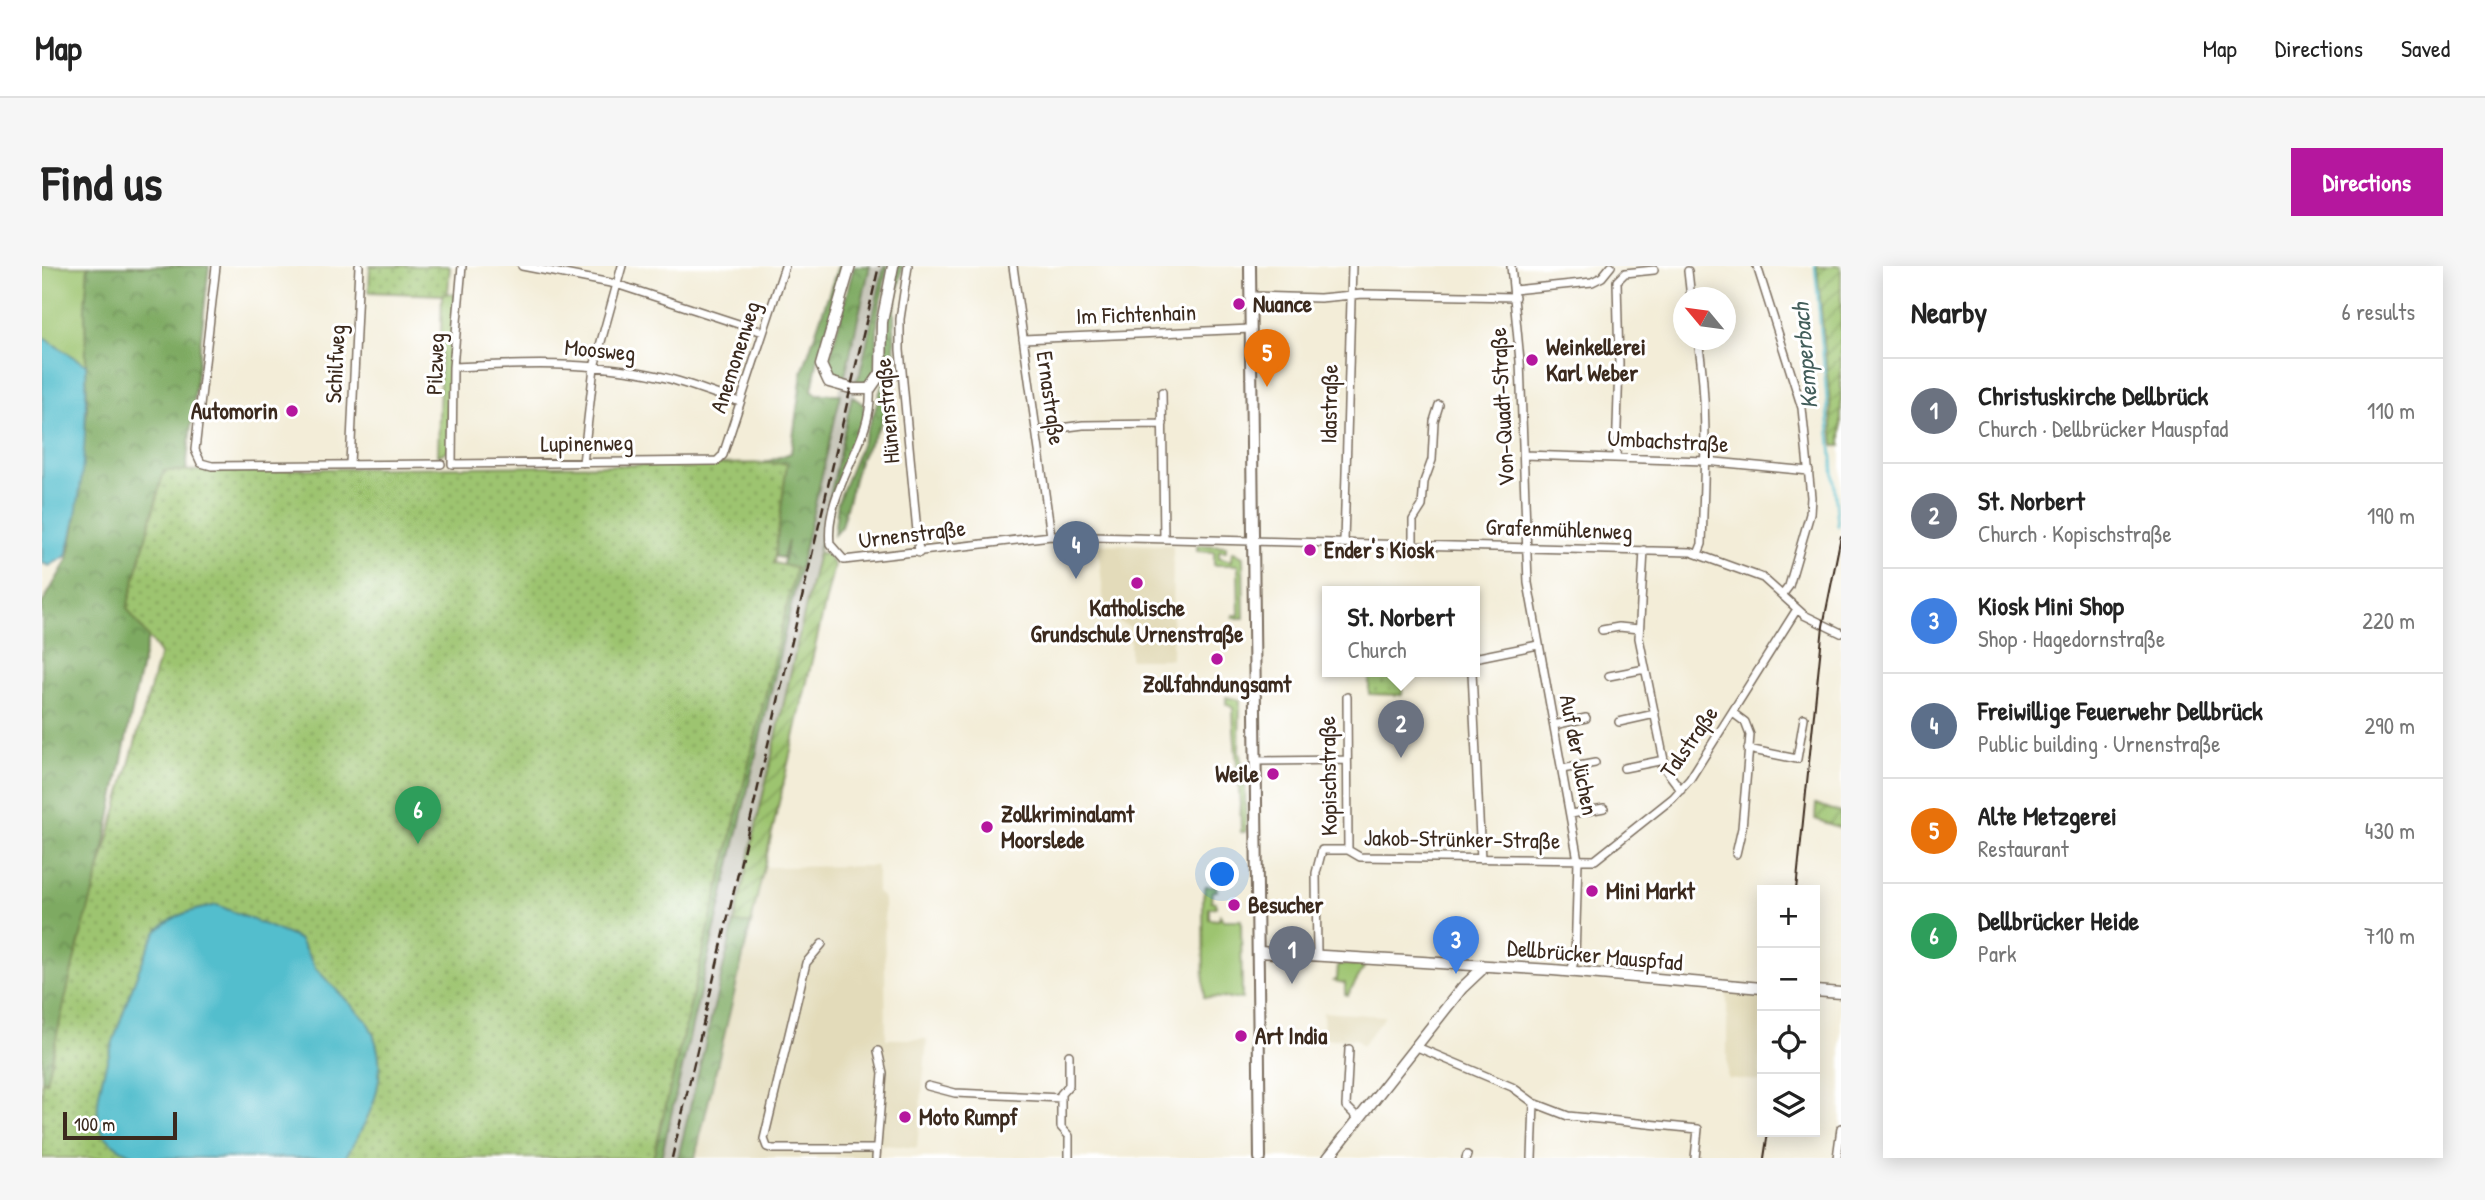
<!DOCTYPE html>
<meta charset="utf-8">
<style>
body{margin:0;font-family:"Patrick Hand",sans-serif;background:#f6f6f6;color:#222}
.controls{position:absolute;right:21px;bottom:21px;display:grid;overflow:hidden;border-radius:0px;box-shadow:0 4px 18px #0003}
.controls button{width:63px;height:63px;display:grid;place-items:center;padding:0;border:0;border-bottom:2px solid #e0e0e0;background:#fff;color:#222;font:35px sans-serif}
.compass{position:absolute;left:1631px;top:21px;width:63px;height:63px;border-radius:50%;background:#fff;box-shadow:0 4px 18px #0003;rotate:299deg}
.scale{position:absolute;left:21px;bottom:18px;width:114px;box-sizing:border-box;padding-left:7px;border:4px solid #3b2a1e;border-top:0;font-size:19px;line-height:24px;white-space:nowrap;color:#3b2a1e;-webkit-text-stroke:5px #fff;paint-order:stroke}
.you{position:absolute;left:1181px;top:609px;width:24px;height:24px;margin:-18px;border:5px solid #fff;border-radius:50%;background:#1a73e8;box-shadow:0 0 0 10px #1a73e833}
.badge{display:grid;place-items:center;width:46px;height:46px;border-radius:50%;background:#b5179e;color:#fff;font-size:23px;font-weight:700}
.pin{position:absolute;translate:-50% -58px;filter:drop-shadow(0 2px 4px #0008)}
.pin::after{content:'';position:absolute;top:37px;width:24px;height:21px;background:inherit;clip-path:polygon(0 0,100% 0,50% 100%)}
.popup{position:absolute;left:1280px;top:320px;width:158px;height:91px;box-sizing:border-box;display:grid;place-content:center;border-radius:0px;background:#fff;filter:drop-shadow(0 2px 5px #0005);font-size:23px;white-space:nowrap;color:#767676}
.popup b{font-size:26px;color:#222}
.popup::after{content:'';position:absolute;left:50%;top:100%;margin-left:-14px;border:14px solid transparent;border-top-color:#fff}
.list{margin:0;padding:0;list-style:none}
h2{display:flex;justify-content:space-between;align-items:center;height:91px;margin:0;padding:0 28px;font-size:30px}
h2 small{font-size:23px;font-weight:400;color:#767676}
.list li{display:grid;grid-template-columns:46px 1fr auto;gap:21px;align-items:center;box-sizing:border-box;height:105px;padding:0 28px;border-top:2px solid #e0e0e0}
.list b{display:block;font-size:26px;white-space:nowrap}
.list p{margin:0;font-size:23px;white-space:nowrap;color:#767676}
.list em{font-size:23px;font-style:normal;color:#767676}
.icon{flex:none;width:38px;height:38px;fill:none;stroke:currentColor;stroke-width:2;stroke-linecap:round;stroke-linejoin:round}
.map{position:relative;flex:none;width:1799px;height:892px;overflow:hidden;border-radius:0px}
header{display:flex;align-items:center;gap:42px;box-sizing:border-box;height:98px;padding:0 35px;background:#fff;border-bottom:2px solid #e0e0e0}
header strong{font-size:33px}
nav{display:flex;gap:38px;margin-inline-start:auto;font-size:24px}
.intro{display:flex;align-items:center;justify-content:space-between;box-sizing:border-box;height:168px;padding:0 42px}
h1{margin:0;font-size:49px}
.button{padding:18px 32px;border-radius:0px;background:#b5179e;color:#fff;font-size:24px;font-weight:700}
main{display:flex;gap:42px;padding:0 42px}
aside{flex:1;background:#fff;border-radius:0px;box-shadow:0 4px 18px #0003}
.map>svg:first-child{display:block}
</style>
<header>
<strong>Map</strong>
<nav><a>Map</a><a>Directions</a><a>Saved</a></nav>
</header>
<div class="intro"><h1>Find us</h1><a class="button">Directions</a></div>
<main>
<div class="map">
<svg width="1799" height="892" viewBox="0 0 1799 892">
<defs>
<pattern id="forest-crowns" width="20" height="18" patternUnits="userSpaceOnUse" patternTransform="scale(1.75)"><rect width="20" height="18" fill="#7eaa62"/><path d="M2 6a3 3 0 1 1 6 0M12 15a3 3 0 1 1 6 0" fill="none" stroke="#688b50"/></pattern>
<pattern id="park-dots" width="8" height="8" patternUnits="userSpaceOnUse" patternTransform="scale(1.75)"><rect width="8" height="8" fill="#9dc46f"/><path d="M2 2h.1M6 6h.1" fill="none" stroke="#819f5b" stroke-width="1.8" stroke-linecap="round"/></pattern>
<pattern id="garden-furrows" width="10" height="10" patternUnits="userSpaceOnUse" patternTransform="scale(1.75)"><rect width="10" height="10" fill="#9dc46f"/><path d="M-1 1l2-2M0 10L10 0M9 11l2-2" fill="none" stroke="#819f5b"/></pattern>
</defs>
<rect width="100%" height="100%" fill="#fff"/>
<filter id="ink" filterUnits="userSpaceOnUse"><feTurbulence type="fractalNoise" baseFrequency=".0143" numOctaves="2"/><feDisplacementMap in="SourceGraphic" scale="14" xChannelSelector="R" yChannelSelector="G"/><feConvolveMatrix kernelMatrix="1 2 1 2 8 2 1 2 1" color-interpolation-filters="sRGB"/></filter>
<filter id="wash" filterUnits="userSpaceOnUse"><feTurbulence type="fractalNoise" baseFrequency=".00686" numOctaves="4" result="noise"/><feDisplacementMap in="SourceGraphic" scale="28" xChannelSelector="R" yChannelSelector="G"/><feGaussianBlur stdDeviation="1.57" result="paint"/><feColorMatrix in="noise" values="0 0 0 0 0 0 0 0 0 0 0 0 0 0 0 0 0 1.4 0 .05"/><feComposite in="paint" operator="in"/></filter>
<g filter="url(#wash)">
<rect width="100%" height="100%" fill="#f3edd8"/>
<path fill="#e3dbba" d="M1056 278 1131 279 1130 393H1088V361L1063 350Z
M835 600V626L842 633 844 773H885L875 882 833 878 831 892H653L722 601Z
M1685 726 1720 729 1718 815 1685 812Z
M1281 746 1343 750 1320 780 1314 773H1282Z"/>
<path fill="#c6c5b8" d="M828 0H842L692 657 636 892H619L790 166 798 128 796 126 802 113Z"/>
<path fill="#9dc46f" stroke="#6c7746" stroke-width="2" d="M0 0H46L44 99 0 71Z
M406 27 413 29 407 184 396 190 400 29Z
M1155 279 1184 280V285H1177V291L1189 295 1190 285 1201 291 1202 352H1191V349H1197L1196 299H1172V286L1155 285Z
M1184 431 1198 434 1197 486 1203 509 1204 566H1199C1199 524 1192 484 1191 442L1184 438Z
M1164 620H1174L1175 625H1170L1169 635 1174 636V641L1167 642V653L1177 654 1178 649 1181 654H1199L1200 733 1162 731 1161 631Z
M1296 698 1323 700 1306 729 1303 728V717L1292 715 1295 713Z"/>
<path fill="url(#forest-crowns)" stroke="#5c6a40" stroke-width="2" d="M46 0H167L144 205 95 420 14 817 0 823V338L26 293 33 258 45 143 43 43Z
M796 0H805L776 92 770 124 775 128H799L619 892H610L746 275 741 292 526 250 691 198H719L749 187 760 107Z
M812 0H828L802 114 791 112 785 102Z
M842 0H846L836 48 833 111 827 116 813 117 818 108Z
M855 0H861L852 43 853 109 839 157 817 195 799 261 792 269 796 236 833 144 844 104 843 64Z
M810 130 821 138 823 152 797 212 782 277 779 278 776 286Z
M692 657H709L653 892H636Z"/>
<path fill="url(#park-dots)" stroke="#6c7746" stroke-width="2" d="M328 0H408L406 27 400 29 327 26Z
M745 197 732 297 754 302 611 892H0V814L4 816 33 691 118 388 85 342 122 205Z
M1327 406H1361L1360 429 1327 428Z"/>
<path fill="url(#garden-furrows)" stroke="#6c7746" stroke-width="2" d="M1775 0H1799V180H1792Z
M776 286 785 288 792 299 709 657H692Z
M1774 538 1799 547V562L1773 553Z"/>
<path fill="#52becd" stroke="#467476" stroke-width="2" d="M0 71 44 99C45 162 42 229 24 290L7 300 0 297Z
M175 639 257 673 274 703 325 755C353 805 330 849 303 892H99C83 887 64 877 58 861 53 847 57 827 60 813 66 789 103 677 117 663 133 647 153 644 175 639Z"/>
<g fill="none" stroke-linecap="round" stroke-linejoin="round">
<path stroke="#52becd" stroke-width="2.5" d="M1773 0 1796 260"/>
</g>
</g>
<g filter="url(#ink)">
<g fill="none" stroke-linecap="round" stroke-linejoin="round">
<defs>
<path id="street" d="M174 0 153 184 159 197 170 200 399 198
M420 0 411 101 410 198 675 195 681 189 743 0
M480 0 574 18 721 66
M866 0 858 53V84L877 287
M971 0 1009 270
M1469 0 1478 95 1486 317 1536 594 1533 692 1529 706
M1715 0 1760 142 1769 231 1768 248 1747 320 1741 328
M1646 5 1649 32
M1472 24 1550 16 1560 11 1569 0
M1209 30 1278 32 1321 28 1473 31
M981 73 1209 63
M1656 74C1667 141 1662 209 1660 278L1656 288
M411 101C479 98 549 95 616 110 644 116 671 128 698 136
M828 123C832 177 782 222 788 278L802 294 1009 270 1649 286 1721 312 1762 349 1799 367
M1120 126 1122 272
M995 165 1041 159 1121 158
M1482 189 1663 195 1767 205
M1574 192 1577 98 1575 15 1583 7 1612 4
M541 197 552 101 580 0
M308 198 317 0
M1302 276 1310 0
M1371 278V254L1380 240 1382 216 1390 194 1392 155 1397 139
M1602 284 1597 372 1624 504 1639 524
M1560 364 1577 361 1597 363
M1432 392 1496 379
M1430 406 1439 593
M1567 410 1603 403
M1305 431 1306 584
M1691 447 1703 456 1708 469 1700 562 1694 588
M1577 456 1613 448
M1512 459 1544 452
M1706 483 1755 493 1762 452
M1214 495 1305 494
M1582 502 1622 494
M1520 503 1553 497
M1529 548 1562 542
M1306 584 1318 591 1553 594 1631 532 1648 513 1755 343
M780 678 764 697 722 873 725 881 731 883H834
M1275 689 1274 607 1280 584H1306
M1375 781 1470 821 1492 837 1490 892
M1307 783 1304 840 1317 853
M886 820 913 827 1019 832
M1492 837 1526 850 1656 863 1653 892
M834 892 841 807 836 785
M1027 892V870L1019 861V828L1027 819V789
M1424 892 1425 889
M1795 892 1799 862"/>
<path id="secondary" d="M808 0 779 99 787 116 812 123H828L839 107 840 56 851 0
M1216 686 1511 704 1720 722
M1773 725 1799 727
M1286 892 1420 722 1439 704V699"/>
<path id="primary" d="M1208 0 1218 892"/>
</defs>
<use href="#street" stroke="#7b6e5f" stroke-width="10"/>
<use href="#secondary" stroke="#7b6e5f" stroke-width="13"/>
<use href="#primary" stroke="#7b6e5f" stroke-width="14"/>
<use href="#street" stroke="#fff" stroke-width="7"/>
<use href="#secondary" stroke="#fff" stroke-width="10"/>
<use href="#primary" stroke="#fff" stroke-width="10"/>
<path stroke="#3b2a1e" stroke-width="2" d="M1754 624 1781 360 1799 270
M1722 892 1726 866"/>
<path stroke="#3b2a1e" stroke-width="2.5" stroke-dasharray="10 5" stroke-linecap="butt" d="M630 892 837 0"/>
</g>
</g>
<g fill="#b5179e" stroke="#fff" stroke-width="2.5">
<circle cx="1197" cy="38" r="7"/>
<circle cx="1490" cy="94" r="7"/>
<circle cx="250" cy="145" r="7"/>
<circle cx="1268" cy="284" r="7"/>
<circle cx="1095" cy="317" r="7"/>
<circle cx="1175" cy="393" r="7"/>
<circle cx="1231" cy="508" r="7"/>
<circle cx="945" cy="561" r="7"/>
<circle cx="1550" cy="625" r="7"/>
<circle cx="1192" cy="639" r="7"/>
<circle cx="1199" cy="770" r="7"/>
<circle cx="863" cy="851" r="7"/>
</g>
<g text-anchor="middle" stroke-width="6" stroke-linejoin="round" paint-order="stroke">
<g font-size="23" font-weight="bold" fill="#3b2a1e" stroke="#fff" text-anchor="start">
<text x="1211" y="46">Nuance</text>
<text x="1504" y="89">Weinkellerei<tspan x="1504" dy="26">Karl Weber</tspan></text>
<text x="236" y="153" text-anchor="end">Automorin</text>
<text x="1282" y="292">Ender's Kiosk</text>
<text x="1095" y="350" text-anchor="middle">Katholische<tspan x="1095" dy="26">Grundschule Urnenstraße</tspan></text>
<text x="1175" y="426" text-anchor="middle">Zollfahndungsamt</text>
<text x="1217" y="516" text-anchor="end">Weile</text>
<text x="959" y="556">Zollkriminalamt<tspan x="959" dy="26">Moorslede</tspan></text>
<text x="1564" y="633">Mini Markt</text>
<text x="1206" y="647">Besucher</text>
<text x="1213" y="778">Art India</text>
<text x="877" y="859">Moto Rumpf</text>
</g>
<g font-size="23" fill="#3b2a1e" stroke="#fff">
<text transform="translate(1094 48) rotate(-2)" y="8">Im Fichtenhain</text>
<text transform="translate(558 84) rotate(5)" y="8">Moosweg</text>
<text transform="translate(693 91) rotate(-72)" y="8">Anemonenweg</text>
<text transform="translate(293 98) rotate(-87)" y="8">Schilfweg</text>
<text transform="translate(393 98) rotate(-88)" y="8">Pilzweg</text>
<text transform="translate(1009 132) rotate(82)" y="8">Ernastraße</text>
<text transform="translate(1287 138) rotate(-89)" y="8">Idastraße</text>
<text transform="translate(1460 141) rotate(-93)" y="8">Von-Quadt-Straße</text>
<text transform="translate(845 145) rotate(-95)" y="8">Hünenstraße</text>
<text transform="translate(1626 175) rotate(3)" y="8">Umbachstraße</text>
<text transform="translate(545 177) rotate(-1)" y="8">Lupinenweg</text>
<text transform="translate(1517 263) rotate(2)" y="8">Grafenmühlenweg</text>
<text transform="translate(870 268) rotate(-7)" y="8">Urnenstraße</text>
<text transform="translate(1647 476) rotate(-55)" y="8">Talstraße</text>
<text transform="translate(1537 489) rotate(79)" y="8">Auf der Jüchen</text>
<text transform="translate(1286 510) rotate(-91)" y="8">Kopischstraße</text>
<text transform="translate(1420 573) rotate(1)" y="8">Jakob-Strünker-Straße</text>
<text transform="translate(1553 689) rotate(5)" y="8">Dellbrücker Mauspfad</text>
</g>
<g font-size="24" font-style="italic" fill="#435e5b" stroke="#fff">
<text transform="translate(1763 90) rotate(-95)" y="8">Kemperbach</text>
</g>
</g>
</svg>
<div class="controls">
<button>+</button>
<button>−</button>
<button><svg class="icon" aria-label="locate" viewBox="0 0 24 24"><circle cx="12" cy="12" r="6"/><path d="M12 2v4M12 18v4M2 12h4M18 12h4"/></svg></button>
<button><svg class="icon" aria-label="layers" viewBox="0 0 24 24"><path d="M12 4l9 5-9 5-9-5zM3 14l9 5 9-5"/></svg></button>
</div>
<svg class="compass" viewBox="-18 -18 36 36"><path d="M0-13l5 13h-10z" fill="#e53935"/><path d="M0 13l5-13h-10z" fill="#767676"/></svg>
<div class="scale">100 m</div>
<div class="you"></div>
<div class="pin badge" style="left:1250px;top:718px;background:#6b7280">1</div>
<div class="pin badge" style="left:1359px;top:492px;background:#6b7280">2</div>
<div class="popup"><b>St. Norbert</b>Church</div>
<div class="pin badge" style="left:1414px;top:708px;background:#3f7fe0">3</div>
<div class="pin badge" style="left:1034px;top:313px;background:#5c6f8a">4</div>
<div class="pin badge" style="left:1225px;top:121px;background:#e8710a">5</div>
<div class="pin badge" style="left:376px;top:578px;background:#2e9e5b">6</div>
</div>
<aside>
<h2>Nearby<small>6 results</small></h2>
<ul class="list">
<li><span class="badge" style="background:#6b7280">1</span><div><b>Christuskirche Dellbrück</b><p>Church · Dellbrücker Mauspfad</p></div><em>110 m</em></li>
<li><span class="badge" style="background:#6b7280">2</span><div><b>St. Norbert</b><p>Church · Kopischstraße</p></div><em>190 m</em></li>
<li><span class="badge" style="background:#3f7fe0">3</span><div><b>Kiosk Mini Shop</b><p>Shop · Hagedornstraße</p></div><em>220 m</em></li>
<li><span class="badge" style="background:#5c6f8a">4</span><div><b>Freiwillige Feuerwehr Dellbrück</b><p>Public building · Urnenstraße</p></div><em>290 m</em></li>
<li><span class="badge" style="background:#e8710a">5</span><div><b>Alte Metzgerei</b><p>Restaurant</p></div><em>430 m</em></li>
<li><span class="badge" style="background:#2e9e5b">6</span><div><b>Dellbrücker Heide</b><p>Park</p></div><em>710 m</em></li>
</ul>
</aside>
</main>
